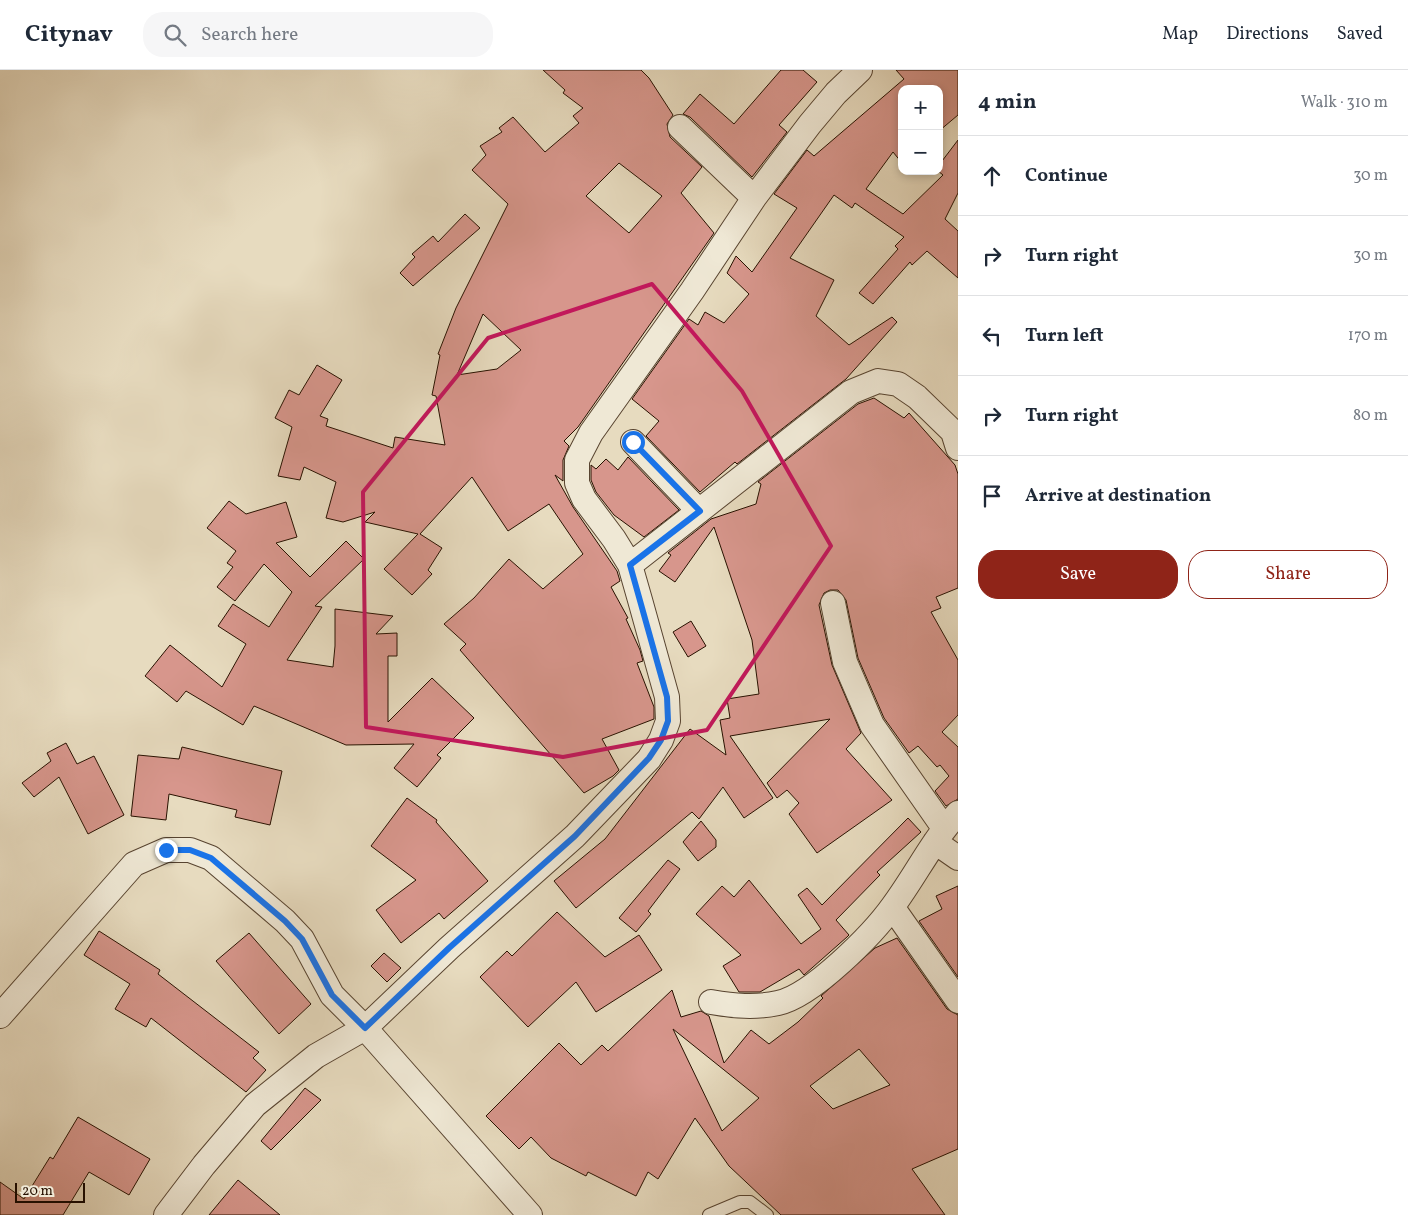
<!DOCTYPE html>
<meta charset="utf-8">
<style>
body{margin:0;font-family:Vollkorn,serif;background:#f6f6f7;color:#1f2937}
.controls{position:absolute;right:15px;top:15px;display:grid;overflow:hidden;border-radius:10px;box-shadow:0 2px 8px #0003}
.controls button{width:45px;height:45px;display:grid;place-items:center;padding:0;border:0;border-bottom:1px solid #e0e1e3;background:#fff;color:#1f2937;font:25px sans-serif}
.scale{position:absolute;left:15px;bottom:12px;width:70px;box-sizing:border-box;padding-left:5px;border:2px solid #281100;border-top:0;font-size:14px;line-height:18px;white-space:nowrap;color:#281100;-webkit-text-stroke:4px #efe8d5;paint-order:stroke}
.stop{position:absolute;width:15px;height:15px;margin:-11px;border:4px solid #1a73e8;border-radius:50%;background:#fff}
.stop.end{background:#1a73e8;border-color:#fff;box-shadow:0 1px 5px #0008}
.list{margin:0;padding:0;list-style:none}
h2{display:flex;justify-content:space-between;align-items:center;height:65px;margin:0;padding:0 20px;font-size:21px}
h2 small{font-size:16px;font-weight:400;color:#747a83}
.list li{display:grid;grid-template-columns:32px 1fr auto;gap:15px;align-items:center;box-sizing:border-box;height:80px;padding:0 20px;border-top:1px solid #e0e1e3}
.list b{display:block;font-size:19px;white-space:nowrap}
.list em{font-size:16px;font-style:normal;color:#747a83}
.actions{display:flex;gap:10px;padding:15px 20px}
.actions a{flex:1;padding:11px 0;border:1px solid #8f2418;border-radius:20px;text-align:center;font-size:18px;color:#8f2418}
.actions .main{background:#8f2418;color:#fff}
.icon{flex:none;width:28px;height:28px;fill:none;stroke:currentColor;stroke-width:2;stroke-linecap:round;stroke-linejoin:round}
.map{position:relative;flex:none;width:958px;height:1145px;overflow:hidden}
header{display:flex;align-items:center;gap:30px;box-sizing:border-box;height:70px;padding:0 25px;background:#fff;border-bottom:1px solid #e0e1e3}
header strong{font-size:24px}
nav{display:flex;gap:28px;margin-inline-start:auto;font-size:18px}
.search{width:350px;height:45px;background:#f6f6f7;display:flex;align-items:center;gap:12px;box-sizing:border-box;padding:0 18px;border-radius:20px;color:#747a83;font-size:19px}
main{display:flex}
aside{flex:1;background:#fff}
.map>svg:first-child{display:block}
</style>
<header>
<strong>Citynav</strong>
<div class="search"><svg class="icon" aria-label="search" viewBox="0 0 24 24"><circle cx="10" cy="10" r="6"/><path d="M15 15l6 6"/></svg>Search here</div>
<nav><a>Map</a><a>Directions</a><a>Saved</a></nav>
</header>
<main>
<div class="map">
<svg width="958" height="1145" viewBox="0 0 958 1145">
<rect width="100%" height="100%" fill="#e7dbbf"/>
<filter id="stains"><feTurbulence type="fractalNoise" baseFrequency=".004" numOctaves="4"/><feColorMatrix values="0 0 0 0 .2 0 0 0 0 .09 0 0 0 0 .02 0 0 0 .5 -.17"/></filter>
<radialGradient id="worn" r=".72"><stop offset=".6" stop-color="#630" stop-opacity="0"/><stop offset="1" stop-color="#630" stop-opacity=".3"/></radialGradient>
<path fill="#d7968c" stroke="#281100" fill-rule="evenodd" d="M543 0H641L649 8 673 45 667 54 670 67 702 97 681 123 714 163 578 357 564 371 569 376 563 390V411L555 405 573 437 617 501 620 511 611 517 628 548 626 549 640 580 643 591 637 593 654 637V649L602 669 619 700 613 706 584 723 460 580 466 574 444 554 474 528 509 489 543 519 583 484 549 434 508 461 472 407 420 464 442 478 428 500 432 504 412 525 384 499 418 464 365 452 375 442 343 452 326 448 336 412 304 397 300 410 278 406 292 357 275 348 289 320 299 325 317 295 342 310 320 346 328 349 326 356 393 378 395 367 445 375 436 326 432 325 440 285 438 284 456 238 508 134 472 100 486 85 480 76 502 62 499 58 513 47 545 82 579 53 573 46 583 38 563 23 565 20ZM619 93 662 126 629 163 586 126ZM483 244 521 280 497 299 457 305Z
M781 0H803L817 12 779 55 787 62 752 107 690 47 683 44 700 24 734 54Z
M896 0H958V45L939 61V19H902V93L893 82 866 119 903 144 943 105 938 101 939 95 958 70V123L945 149 958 161V208L927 181 912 195 910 192 873 234 859 223 898 179 895 176 904 167 855 133 852 138 834 125 790 188 834 210 816 246 849 275 892 247 897 252 846 309 737 394 735 392 700 422 646 366 659 351 632 329 689 249 698 255 705 242 724 253 749 224 727 203 736 186 752 202 797 138 774 124 807 80 814 86 904 9Z
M465 144 480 158 413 216 400 203 415 187 412 184 433 166 438 172Z
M874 328 904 348 909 343 955 395 958 404V518L936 527 941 538 931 542 958 590V645L942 662 958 677V729L946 736 935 721 949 706 940 695 937 697 918 676 909 683 884 648 858 588 846 530 838 520H830L824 523 819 535 832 595 861 663 846 679 892 730 817 783 789 744 799 733 787 720 777 728 767 713 830 649 730 666 773 728 744 748 723 717 699 749 692 742 576 838 554 811 605 769 690 659 726 685 720 650 730 648 727 629 759 624 752 570 714 457 675 512 659 501 671 485 668 483 711 449 756 434 761 414 758 412 858 334Z
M628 387 679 440 644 467 614 445 596 422 591 410V395L596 399 606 389 618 400Z
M229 431 246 444 286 432 297 467 276 473 310 507 346 471 364 489 315 536 322 537 287 590 333 597 335 576V539L393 546 376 564 397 563V586H388V652L432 608 474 648 437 685 441 688 417 717 394 698 414 674 346 675 254 636 243 655 186 621 177 632 145 606 170 575 222 617 246 574 218 556 233 534 269 557 292 522 264 494 235 531 217 517 233 497 227 493 236 481 207 458Z
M691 551 706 576 688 587 673 562Z
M66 673 77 694 94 686 124 745 88 764 59 707 34 727 22 713 51 691 47 683Z
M182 677 282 701 270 755 235 747 237 740 169 724 166 750 131 746 138 685 179 689Z
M407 728 437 750 436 752 488 811 444 849 439 843 401 873 376 840 416 810 371 776Z
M908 748 921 762 877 802 880 805 836 850 849 865 847 867 804 905 799 899 760 922H739L723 896 741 885 696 844 722 816 734 827 749 810 801 874 821 859 798 825 807 818 822 835Z
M701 751 716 770V777L698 791 683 772Z
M668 790 680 799 648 841 651 844 636 862 619 848Z
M958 816V907L919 851 942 839 936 826Z
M557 842 605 887 639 865 662 900 596 942 576 912 528 957 480 907 507 881 512 886Z
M99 861 160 900 158 904 259 982 253 988 266 1000 246 1022 151 948 146 957 115 939 130 914 84 885Z
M249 863 311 934 279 964 216 891Z
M897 868 947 939 958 945V1079L912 1099 945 1145H781L729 1096 695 1048 658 1109 648 1102 636 1126 588 1102 586 1106 551 1088 531 1067 519 1079 486 1046 559 973 581 995 602 975 608 981 672 920 681 947 701 941 709 946 724 993 751 960 769 974 798 952 823 928 821 926 875 878ZM673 959 759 1028 722 1061ZM859 979 890 1015 833 1039 810 1016Z
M384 883 401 898 387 912 371 896Z
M305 1018 321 1030 271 1080 261 1071Z
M78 1047 150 1089 129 1125 89 1102 63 1145H0V1112L24 1129 50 1087 53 1089Z
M238 1110 280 1145H209Z"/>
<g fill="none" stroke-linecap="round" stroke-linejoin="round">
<defs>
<path id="service" d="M709 1145 740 1132H750L767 1145"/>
<path id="minor" d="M680 57 754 128
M633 372 699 441
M630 495 851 322 878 311 898 314 917 327 953 362 958 378
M833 533 845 592 872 655 944 758
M935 772 958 788
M893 838 958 931
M711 932C734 936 755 938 778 933 812 926 873 864 893 836 916 805 932 771 958 743
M0 946 134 794 166 780H190L211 788 285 851 302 869 332 925 365 958 530 1145
M166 1145 204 1095 255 1035 316 986 365 958 449 878 575 766 649 689 661 670 668 651 667 627 640 530 630 495 614 469 584 429 577 413V390L591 363 692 221 754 128 810 54 836 23 860 0"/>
</defs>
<use href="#service" stroke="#584430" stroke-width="14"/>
<use href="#minor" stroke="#584430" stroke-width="26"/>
<use href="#service" stroke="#efe8d5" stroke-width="12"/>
<use href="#minor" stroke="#efe8d5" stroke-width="24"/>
</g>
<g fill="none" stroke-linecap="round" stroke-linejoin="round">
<path stroke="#1a73e8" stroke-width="6" d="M166 780H190L211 788 285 851 302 869 332 925 365 958 449 878 575 766 649 688 661 670 668 651 667 627 630 495 700 441 633 372"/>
</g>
<path fill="none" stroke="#c2185b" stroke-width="4" stroke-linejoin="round" d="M652 214 742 321 831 476 707 660 563 687 366 657 363 422 488 268Z"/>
<rect width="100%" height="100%" filter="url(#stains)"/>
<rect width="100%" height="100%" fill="url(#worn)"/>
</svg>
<div class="controls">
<button>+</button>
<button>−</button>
</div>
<div class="scale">20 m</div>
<div class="stop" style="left:633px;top:372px"></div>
<div class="stop end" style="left:166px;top:780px"></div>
</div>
<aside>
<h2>4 min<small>Walk · 310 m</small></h2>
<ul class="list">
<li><svg class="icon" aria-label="ahead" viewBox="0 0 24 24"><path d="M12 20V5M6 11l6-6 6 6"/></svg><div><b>Continue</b></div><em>30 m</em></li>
<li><svg class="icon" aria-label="right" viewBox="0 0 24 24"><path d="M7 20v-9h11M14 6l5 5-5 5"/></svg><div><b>Turn right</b></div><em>30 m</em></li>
<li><svg class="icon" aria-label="left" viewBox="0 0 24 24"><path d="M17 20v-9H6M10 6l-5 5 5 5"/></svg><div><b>Turn left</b></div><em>170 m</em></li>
<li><svg class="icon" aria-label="right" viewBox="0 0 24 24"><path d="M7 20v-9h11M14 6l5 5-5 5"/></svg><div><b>Turn right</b></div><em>80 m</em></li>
<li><svg class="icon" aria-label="arrive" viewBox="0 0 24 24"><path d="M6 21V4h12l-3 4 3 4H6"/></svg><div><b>Arrive at destination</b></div></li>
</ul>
<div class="actions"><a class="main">Save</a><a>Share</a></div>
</aside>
</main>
